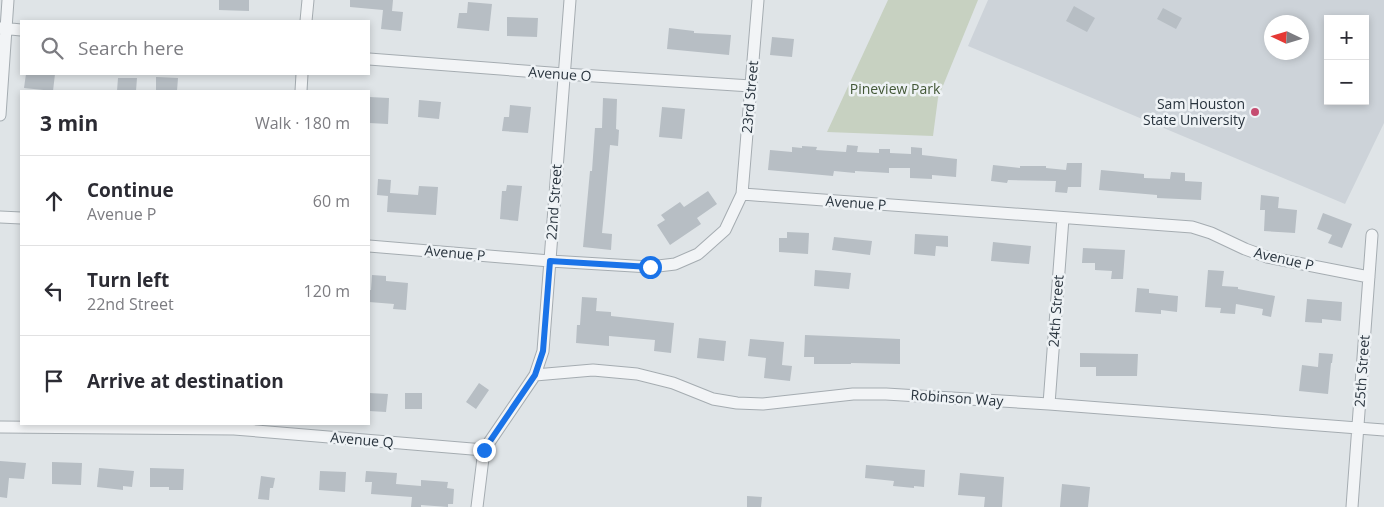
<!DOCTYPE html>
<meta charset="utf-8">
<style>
body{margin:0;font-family:"Open Sans",sans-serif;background:#f7f7f7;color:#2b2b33}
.controls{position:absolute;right:15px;top:15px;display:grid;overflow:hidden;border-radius:0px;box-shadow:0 2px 8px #0003}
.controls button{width:45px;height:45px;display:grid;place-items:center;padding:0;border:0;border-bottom:1px solid #e1e1e2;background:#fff;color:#2b2b33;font:25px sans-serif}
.compass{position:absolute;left:1264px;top:15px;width:45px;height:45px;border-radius:50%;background:#fff;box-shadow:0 2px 8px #0003;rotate:274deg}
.stop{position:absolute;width:15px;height:15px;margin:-11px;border:4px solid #1a73e8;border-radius:50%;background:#fff}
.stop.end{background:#1a73e8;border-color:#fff;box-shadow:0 1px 5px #0008}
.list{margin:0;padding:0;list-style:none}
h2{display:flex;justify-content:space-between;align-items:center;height:65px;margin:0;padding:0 20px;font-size:21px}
h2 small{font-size:16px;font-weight:400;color:#7c7c81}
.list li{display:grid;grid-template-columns:32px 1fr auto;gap:15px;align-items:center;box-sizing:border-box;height:90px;padding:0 20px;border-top:1px solid #e1e1e2}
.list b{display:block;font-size:19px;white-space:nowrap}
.list p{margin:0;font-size:16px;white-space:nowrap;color:#7c7c81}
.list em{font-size:16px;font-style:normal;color:#7c7c81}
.icon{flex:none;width:28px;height:28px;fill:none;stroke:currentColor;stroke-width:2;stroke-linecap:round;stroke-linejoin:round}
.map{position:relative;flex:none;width:1384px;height:507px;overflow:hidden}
.search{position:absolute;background:#fff;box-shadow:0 2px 8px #0003;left:20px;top:20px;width:350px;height:55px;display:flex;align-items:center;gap:12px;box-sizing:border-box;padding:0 18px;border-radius:0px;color:#7c7c81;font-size:19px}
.panel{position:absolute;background:#fff;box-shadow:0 2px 8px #0003;left:20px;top:90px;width:350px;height:335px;border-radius:0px}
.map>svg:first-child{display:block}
</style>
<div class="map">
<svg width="1384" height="507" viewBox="0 0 1384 507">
<rect width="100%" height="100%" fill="#dfe4e7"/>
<path fill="#cdd3d9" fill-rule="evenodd" d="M988 0H1384V123L1345 204 968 46ZM1328 19H1365V101H1328ZM1272 22H1302V52H1272Z"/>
<path fill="#c7d1c1" d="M888 0H978L938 98 933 136 827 132Z"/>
<path fill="#b7bec4" d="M219 0H249V11L219 10Z
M350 0H393L392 11 403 12 401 31 381 29 383 10 350 7Z
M468 2 492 4 489 31 457 28 459 13H467Z
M1074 6 1095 18 1087 32 1066 21Z
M1163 8 1182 18 1176 29 1157 19Z
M507 17 538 18 537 37 507 36Z
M669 28 694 31V33L731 35 729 55 667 49Z
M772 37 794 39 792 57 770 55Z
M26 74H55L53 91 24 88Z
M156 77 178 78 177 91H156Z
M118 78H137L136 91H117Z
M369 97 389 98 388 124 369 123Z
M603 98 617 99 616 129 619 130 618 146 610 145 604 213 602 233 612 234 611 250 583 247 590 171H592L595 128H602Z
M419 100 441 102 439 119 418 117Z
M510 105 531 107 528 133 502 131 504 117H509Z
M662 107 685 109 682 139 659 137Z
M847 145 858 146 857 152 879 153V149H890V153L911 154V147L922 148V155L957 159 956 177 932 175V179L910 178V168H889V173L855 171V173L834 171 833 176 768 170 770 150 792 152V147L802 148V146L817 147 816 150 846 152Z
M1067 163H1082L1081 187H1068L1067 193 1055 192 1056 181 1008 180 1007 183 991 181 993 165 1020 168V166H1046V168L1066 170Z
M1101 170 1144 174V178L1170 179 1171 172 1185 173V181L1202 182 1201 200 1157 198V195L1099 190Z
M378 179 391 180 390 193 418 195 419 186 438 187 436 215 387 212 388 196 377 195Z
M507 185 522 186 518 221 500 219 502 191H506Z
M708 191 717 204 697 218 701 224 670 245 657 225 665 220 661 215 680 202 684 207Z
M1261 195 1279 197 1278 208 1297 210 1295 233 1264 231 1265 210H1260Z
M1323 213 1352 224 1342 248 1328 243 1332 235 1317 229Z
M787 232 809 233 808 254 779 252V238H787Z
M915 234 948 236V247L936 246 935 256 914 254Z
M834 237 872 241 870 255 832 250Z
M993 242 1031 246 1029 264 991 261Z
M1083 248 1125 250 1123 279H1111L1112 271 1095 270V263H1082Z
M815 270 851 273 849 289 814 286Z
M1208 270 1224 271 1222 286 1238 287V289L1275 296 1271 317 1262 315 1263 309 1236 304 1235 314 1220 313 1221 308 1205 307Z
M372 275 386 276V281L408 283 406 310 393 309 394 304 369 302V290H371Z
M1137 288 1149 289V293L1178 296 1177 312 1161 310V314L1135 312Z
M582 297 597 298 596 311 611 312V316L674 323 671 353 654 351 655 340 609 336V346L576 343 577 325H580Z
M1307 299 1342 302 1341 321 1322 319V323L1305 322Z
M805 335 900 339V364L851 363V364H814V357H804Z
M699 338 726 341 724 361 697 358Z
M750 339 784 342 782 365 792 366 790 381 764 378 766 358 748 356Z
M1080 353 1138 354 1137 376H1096V367H1080Z
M1319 353 1333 354 1332 363H1331L1328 394 1299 391 1302 365 1318 367Z
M479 383 489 390 476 409 466 402Z
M369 393 388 394 386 412 369 411Z
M405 393H422V409H405Z
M0 461 26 463 24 479 9 478 7 498 0 497Z
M52 462 82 463 81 485 52 484Z
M866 465 925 470 924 487 914 486V488L893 486 894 481 865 478Z
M99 468 134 471 132 487 123 486V490L97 487Z
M150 468 184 469 183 490H169V487H150Z
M320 471 346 472 345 492 319 490Z
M366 471 397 473 396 484 421 486V480L448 482 447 488 454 489 453 504H448V507L421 505V507H411L412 497 371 494 372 482H365Z
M960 473 1004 477 1002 507H984L985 497 958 495Z
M261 476 275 478 273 488H270L269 500 258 499Z
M1062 484 1090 487 1088 507H1060Z
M747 496 762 497 761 507H747Z"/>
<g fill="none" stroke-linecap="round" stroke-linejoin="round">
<defs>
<path id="street" d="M306 21 308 0
M1 28 21 30
M369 59 564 74 751 86
M301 91 302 74
M0 115 8 0
M742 194 1192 227 1211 233 1245 249 1267 257 1369 277
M0 217 21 218
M369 246 550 261 650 267 675 264 698 254 725 230 742 194 758 0
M535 375 593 370 637 374 673 383 713 399 737 403 763 404 853 394H886L1049 404 1384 430
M1049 404 1063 218
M0 427 234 429 484 450
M477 507 484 450 535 375 543 351 570 0
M1352 507 1372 235"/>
</defs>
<use href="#street" stroke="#a5acb1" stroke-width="13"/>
<use href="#street" stroke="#f2f4f6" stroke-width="11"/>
</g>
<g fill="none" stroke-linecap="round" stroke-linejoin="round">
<path stroke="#1a73e8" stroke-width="6" d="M484 450 535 375 543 351 550 261 650 267"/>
</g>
<circle fill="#c54c70" stroke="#eef2f5" stroke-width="2" cx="1255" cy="112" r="5"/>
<g text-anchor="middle" stroke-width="5" stroke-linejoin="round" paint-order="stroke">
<g font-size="14" fill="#29343e" stroke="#eef2f5">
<text transform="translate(560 74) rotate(4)" y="5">Avenue O</text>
<text transform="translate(750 97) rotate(-85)" y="5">23rd Street</text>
<text transform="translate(554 202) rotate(-86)" y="5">22nd Street</text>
<text transform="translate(856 203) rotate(4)" y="5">Avenue P</text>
<text transform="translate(455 253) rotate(5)" y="5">Avenue P</text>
<text transform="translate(1284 259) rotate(13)" y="5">Avenue P</text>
<text transform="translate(1056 311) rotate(-86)" y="5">24th Street</text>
<text transform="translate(1362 371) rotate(-86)" y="5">25th Street</text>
<text transform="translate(957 398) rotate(4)" y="5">Robinson Way</text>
<text transform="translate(362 440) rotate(5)" y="5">Avenue Q</text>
</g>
<g font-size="14" fill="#435837" stroke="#eef2f5">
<text x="895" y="94">Pineview Park</text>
</g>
<g font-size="14" fill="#29343e" stroke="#eef2f5" text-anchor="end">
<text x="1245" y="109">Sam Houston<tspan x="1245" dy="16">State University</tspan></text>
</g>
</g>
</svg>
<div class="controls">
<button>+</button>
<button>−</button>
</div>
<svg class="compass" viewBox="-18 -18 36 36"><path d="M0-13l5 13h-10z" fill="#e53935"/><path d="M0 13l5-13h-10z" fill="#7c7c81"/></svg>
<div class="stop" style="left:650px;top:267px"></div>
<div class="stop end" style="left:484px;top:450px"></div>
<div class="search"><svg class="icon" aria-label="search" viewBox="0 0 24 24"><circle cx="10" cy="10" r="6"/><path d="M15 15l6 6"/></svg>Search here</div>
<section class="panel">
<h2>3 min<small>Walk · 180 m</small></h2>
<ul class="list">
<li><svg class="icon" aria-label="ahead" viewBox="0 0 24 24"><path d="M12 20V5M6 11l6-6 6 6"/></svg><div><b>Continue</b><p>Avenue P</p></div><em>60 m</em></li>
<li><svg class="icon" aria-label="left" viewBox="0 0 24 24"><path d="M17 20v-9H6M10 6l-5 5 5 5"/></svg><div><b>Turn left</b><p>22nd Street</p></div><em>120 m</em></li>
<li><svg class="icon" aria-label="arrive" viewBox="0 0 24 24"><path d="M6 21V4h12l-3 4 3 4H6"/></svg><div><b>Arrive at destination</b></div></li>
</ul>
</section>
</div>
